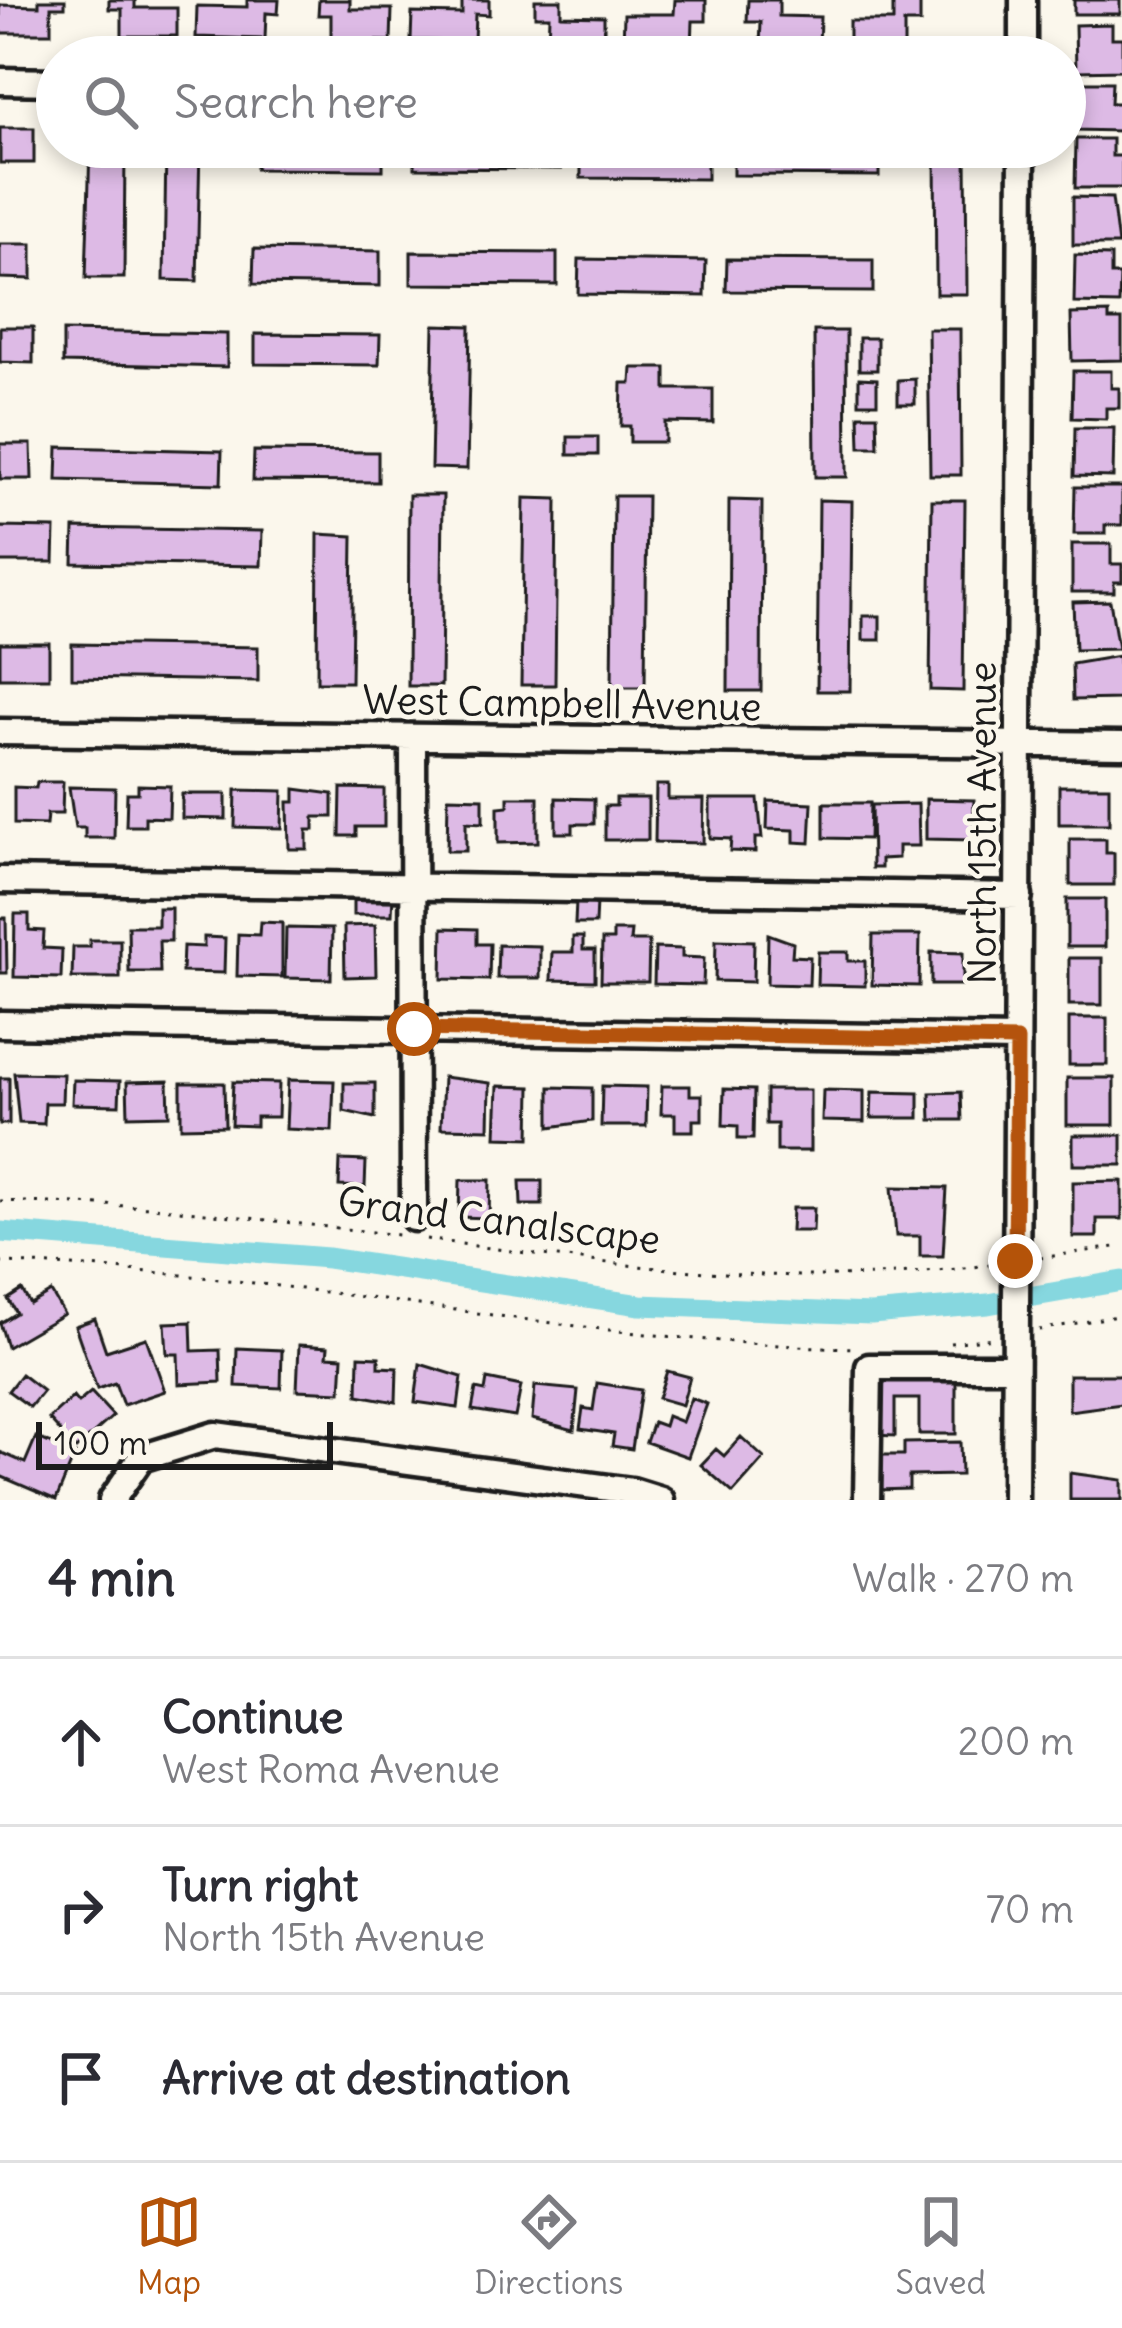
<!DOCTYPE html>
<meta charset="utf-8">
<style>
body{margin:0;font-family:Delius,sans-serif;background:#f7f7f7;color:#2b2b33}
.scale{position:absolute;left:36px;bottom:30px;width:297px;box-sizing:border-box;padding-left:12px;border:6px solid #1c1c1c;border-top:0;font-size:33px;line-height:42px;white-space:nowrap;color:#1c1c1c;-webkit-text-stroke:9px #fbf7ec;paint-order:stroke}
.stop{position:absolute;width:36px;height:36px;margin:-27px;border:9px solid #b45309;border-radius:50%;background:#fff}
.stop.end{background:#b45309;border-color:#fff;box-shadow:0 3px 12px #0008}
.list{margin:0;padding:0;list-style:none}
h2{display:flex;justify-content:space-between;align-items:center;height:156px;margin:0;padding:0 48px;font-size:51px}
h2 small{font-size:39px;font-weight:400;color:#7c7c81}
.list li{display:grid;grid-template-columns:78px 1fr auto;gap:36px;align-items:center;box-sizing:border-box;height:168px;padding:0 48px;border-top:3px solid #e1e1e2}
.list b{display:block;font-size:45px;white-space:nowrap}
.list p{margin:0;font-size:39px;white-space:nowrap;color:#7c7c81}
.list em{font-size:39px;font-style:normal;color:#7c7c81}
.icon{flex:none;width:66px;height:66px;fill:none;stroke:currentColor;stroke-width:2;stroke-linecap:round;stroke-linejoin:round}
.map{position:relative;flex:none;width:1122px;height:1500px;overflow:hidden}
.search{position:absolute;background:#fff;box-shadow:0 6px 18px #0003;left:36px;right:36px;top:36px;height:132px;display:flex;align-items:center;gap:30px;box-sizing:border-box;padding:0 42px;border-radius:66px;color:#7c7c81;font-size:45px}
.sheet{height:660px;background:#fff}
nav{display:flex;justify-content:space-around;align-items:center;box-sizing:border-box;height:168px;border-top:3px solid #e1e1e2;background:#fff;font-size:33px;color:#7c7c81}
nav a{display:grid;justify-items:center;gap:6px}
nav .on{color:#b45309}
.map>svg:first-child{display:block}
</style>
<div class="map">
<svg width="1122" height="1500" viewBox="0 0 1122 1500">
<rect width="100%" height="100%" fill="#fbf7ec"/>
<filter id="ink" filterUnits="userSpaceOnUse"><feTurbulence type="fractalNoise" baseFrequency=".00833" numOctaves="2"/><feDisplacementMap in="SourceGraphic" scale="24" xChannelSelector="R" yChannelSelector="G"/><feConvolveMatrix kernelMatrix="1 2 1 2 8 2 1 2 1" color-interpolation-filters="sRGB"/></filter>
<g filter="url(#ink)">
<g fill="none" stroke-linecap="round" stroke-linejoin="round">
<path stroke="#86d7df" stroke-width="21" d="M0 1232 328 1258 640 1305 871 1314 988 1304 1122 1281"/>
</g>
<path fill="#ddbae5" stroke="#1c1c1c" stroke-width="3" d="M39 0H65V7H51V33H0V5L39 6Z
M109 0H135V8H177V36H122V9H109Z
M247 0H279L278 14 266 13 265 39 196 37 197 6 247 7Z
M319 0H350V9H392L391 41 331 40V15H318Z
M462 0H489V15L475 14 474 41 411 40 412 13 462 14Z
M535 0H561V15L604 16V42H548L549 16H535Z
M675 0H706V21H693L692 46 623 45 624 14H674Z
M748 0H779V16L820 17 819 48 760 47 761 22H747Z
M893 0H920V23H904V47H849V21H893Z
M1074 0H1120V14H1074Z
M1112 24V38H1122V70L1076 71 1075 25Z
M1075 82H1112L1111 103H1120V131L1074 130Z
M0 128H34V163H0Z
M1076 139H1112V156H1122V188H1075Z
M90 147H125L124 278H86Z
M166 147H200L197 281 164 280Z
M256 147H383V170L256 169Z
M415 147H561V169L415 168Z
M581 147H707V179L581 178Z
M733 147H879V176L733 175Z
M935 148H966L967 294H936Z
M1073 197 1112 198 1118 245H1073Z
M0 244H32V279L0 278Z
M254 249 380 251V286L253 284Z
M411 252 557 253V285L411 284Z
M1075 255 1111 256V275H1120L1119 304 1074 303Z
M579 259 706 261 705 296 578 294Z
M727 259 873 260V292L726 291Z
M1109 313V320H1122V360L1072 361 1071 314Z
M434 325 470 326 467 469 431 468Z
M0 327H33V363L0 362Z
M928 329H960L961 475H930Z
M63 331 227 334V367L63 363Z
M814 331H846L847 477H815Z
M255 334 380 335 379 365 255 364Z
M859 338H877V370H859Z
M632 368H666V389H713V423L665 422V442H630V426H621L622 383H631Z
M1073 371H1111V388H1119V408H1106V419L1072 418Z
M859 378 877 379V403H859Z
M915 379V404H898V380Z
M859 415H877L878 447H860Z
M1075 428H1114L1113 477 1074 476Z
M568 437H598V455H568Z
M0 444H31L32 479H0Z
M58 447 222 451 221 484 57 480Z
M254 451 378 452V482L253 481Z
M1075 487H1122V525H1105V534H1074Z
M409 495H443L441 686H408Z
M614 496H647L645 687H612Z
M524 498 557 499 555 685H521Z
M729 500 762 501 761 691H728Z
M819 500 852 501 850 691H817Z
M932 500H965L963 691 930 690Z
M0 527 55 528 54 562H0Z
M74 528 262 531 261 566 73 563Z
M318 534 353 536 351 682H317Z
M1072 544H1111V564H1122V582H1114V592H1072Z
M1110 601 1118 649 1075 650 1073 602Z
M863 616H880V640H863Z
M0 643H49V678H0Z
M72 644 258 647V681L72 678Z
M1119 656 1120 699 1073 700 1072 664Z
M37 782H63L62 814H47L46 825 14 824V787L36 788Z
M138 785 170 786 169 818 145 817V826H126L127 793H138Z
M656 785H668V799H704L703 843 655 842Z
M1059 786H1109V824H1059Z
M69 787 115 788 114 838H85V828H75Z
M341 788 384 789V827H356V836H340Z
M295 789 333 794V817H314V830H307V849H289L288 802H295Z
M236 790 283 791 282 828 235 827Z
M182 794H226V819L182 818Z
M448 797 483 798V823L466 822V851H447Z
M508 797H538V842L498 843V807L508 806Z
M556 798 594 799V824H573V833H556Z
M616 798H648V840H605V806H616Z
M710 799H758L762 838H755V852L730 851 731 839 710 838Z
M926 799 974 800 973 840 926 839Z
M768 801 812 803 810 843 794 842V830L767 829Z
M824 803H870L869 839 824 838Z
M918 804 919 846H898V858L881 859V868H872L871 805Z
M1070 839H1106V853H1114V885H1070Z
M353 895H393L392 915H353Z
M1067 899H1105V947H1067Z
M576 901H596L595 924H575Z
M158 908H171V941H159L160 972H129L128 926H158Z
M15 914H29V930L44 931 43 948 62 949 61 978 14 977Z
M0 918H6L7 973H0Z
M260 922 282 923V977L237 976 238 934 259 935Z
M375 925 376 976 345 977 344 926Z
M286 928 332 929 331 979 285 978Z
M443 928 477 929V944H490L489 980 442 979Z
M613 931H631L630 941H649L648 982H601L602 940H613Z
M768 934 793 943 792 956 810 957 809 985 767 984Z
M873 935H920L919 986 872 985Z
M204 937 225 938 224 973 182 972 183 946 204 947Z
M573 937H583V950H595V981L551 980 552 952H573Z
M90 940H120V978H72L73 947H90Z
M716 940 754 941 753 982 715 981Z
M498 945 540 946V978H497Z
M655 948 682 949V957L704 958 703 985 654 984Z
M818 952H848V961H865V986L817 985Z
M931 952 963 953V985H931Z
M1069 958H1102V1005H1069Z
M1069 1018H1107V1065H1069Z
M14 1073 63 1074 62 1103H45L44 1124 19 1123Z
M443 1077 490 1083 489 1129 441 1128Z
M0 1078H9V1124H0Z
M1067 1078H1114V1125H1067Z
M73 1080 120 1081 119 1105 72 1104Z
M288 1080 334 1081 332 1131 286 1129Z
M168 1081 169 1115 128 1116 127 1082Z
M233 1082 279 1083 278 1117H256V1126L231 1125Z
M181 1083H224L225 1126 181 1127Z
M344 1083H375V1118L344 1111Z
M498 1086 531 1087 530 1138 496 1137Z
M602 1086 647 1087 646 1126H601Z
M662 1086H690V1095H702V1120H693V1131H675V1114H661Z
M550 1087 592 1088V1121L550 1127Z
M724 1089 754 1090 753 1139H738V1126L723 1125Z
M766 1090H810V1151H777V1124H766Z
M823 1090 864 1091V1122L822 1121Z
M872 1092 919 1093V1118H871Z
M961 1092 962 1120H931L930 1093Z
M1073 1135H1122V1165H1073Z
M340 1160 366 1161 365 1187 339 1186Z
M460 1180H490L489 1218 459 1217Z
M520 1181H542V1205H521Z
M1122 1181V1219H1097V1237H1073V1182Z
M892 1187 947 1188 943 1256H920V1236H896Z
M792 1208H814L813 1231H791Z
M22 1290 30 1304 51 1292 64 1314 7 1347 0 1323 16 1313 8 1299Z
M95 1319 106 1351 146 1338 165 1391 123 1405 115 1383 97 1389 75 1326Z
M191 1322 192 1351 220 1350 221 1382 179 1384 178 1354H167L165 1323Z
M299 1345 328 1347 327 1356 343 1357 341 1392 297 1390Z
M237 1348 282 1350 281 1388 236 1386Z
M359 1356 379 1357V1367L397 1368 396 1402 358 1395Z
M420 1364 462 1377 458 1408 415 1402Z
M667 1371 690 1377 682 1405 658 1398Z
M21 1374 43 1391 30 1407 8 1391Z
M1069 1375H1122V1404L1069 1411Z
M487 1379 521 1386 515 1417 472 1410 476 1389 485 1391Z
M874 1381H956V1434H919V1399H895V1436L874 1435Z
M597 1383 641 1390 632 1449 612 1446 614 1434 580 1429 583 1408 593 1410Z
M535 1386 578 1390 574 1430 532 1419Z
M91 1392 113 1416 76 1449 49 1419 73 1397 78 1403Z
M691 1398 707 1404 688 1457 646 1442 653 1422 664 1426 667 1416 682 1422Z
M36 1437 75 1454 56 1500 0 1476V1452L25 1463Z
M741 1437 764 1458 733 1493 701 1465 716 1449 724 1456Z
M960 1442 961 1475 909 1476V1489L876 1490V1455H904V1443Z
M1070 1473 1122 1480V1500H1070Z"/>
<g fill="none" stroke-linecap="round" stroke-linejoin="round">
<defs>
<path id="minor" d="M1023 57V0
M0 81 57 82
M0 732 1122 745
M413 738 414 1218
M0 880 1019 896
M0 1024 1017 1039
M112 1500 141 1458 215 1435 632 1491 661 1500
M867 1500 869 1367H1015
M1015 1500 1022 147"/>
</defs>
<use href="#minor" stroke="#1c1c1c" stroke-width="33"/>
<path stroke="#1c1c1c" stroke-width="3" stroke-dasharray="3 9" stroke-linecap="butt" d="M0 1201 153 1207 398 1235
M426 1239C615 1266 804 1292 995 1264
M1040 1258 1122 1246
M0 1263C288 1270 569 1343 857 1348
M1039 1330 1122 1315
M950 1343 994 1338"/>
<use href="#minor" stroke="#fbf7ec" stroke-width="24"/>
</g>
</g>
<g fill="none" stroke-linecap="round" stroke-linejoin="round" filter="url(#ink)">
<path stroke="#b45309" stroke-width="15" d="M414 1029 1017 1040 1015 1261"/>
</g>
<g text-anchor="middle" stroke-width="9" stroke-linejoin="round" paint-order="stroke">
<g font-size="39" fill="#1c1c1c" stroke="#fbf7ec">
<text transform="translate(562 703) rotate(1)" y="14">West Campbell Avenue</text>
<text transform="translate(982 823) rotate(-90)" y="14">North 15th Avenue</text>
<text transform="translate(499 1220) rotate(7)" y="14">Grand Canalscape</text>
</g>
</g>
</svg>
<div class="scale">100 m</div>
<div class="stop" style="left:414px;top:1029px"></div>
<div class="stop end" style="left:1015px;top:1261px"></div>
<div class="search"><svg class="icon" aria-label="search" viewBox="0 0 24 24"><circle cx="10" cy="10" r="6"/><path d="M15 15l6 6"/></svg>Search here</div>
</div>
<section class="sheet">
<h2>4 min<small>Walk · 270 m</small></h2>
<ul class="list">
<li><svg class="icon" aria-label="ahead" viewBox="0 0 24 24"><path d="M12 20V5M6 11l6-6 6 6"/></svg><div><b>Continue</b><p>West Roma Avenue</p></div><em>200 m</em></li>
<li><svg class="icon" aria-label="right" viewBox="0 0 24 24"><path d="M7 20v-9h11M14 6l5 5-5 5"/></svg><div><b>Turn right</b><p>North 15th Avenue</p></div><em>70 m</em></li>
<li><svg class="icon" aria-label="arrive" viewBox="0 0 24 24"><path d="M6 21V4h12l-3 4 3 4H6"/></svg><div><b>Arrive at destination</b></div></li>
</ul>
</section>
<nav>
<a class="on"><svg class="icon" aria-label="map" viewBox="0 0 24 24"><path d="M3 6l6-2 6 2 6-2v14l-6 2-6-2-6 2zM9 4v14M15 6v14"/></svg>Map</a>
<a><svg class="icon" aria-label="directions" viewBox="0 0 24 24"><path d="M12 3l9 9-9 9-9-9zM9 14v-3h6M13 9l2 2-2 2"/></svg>Directions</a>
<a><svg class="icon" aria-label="saved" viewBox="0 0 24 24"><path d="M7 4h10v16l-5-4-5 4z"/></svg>Saved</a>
</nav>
